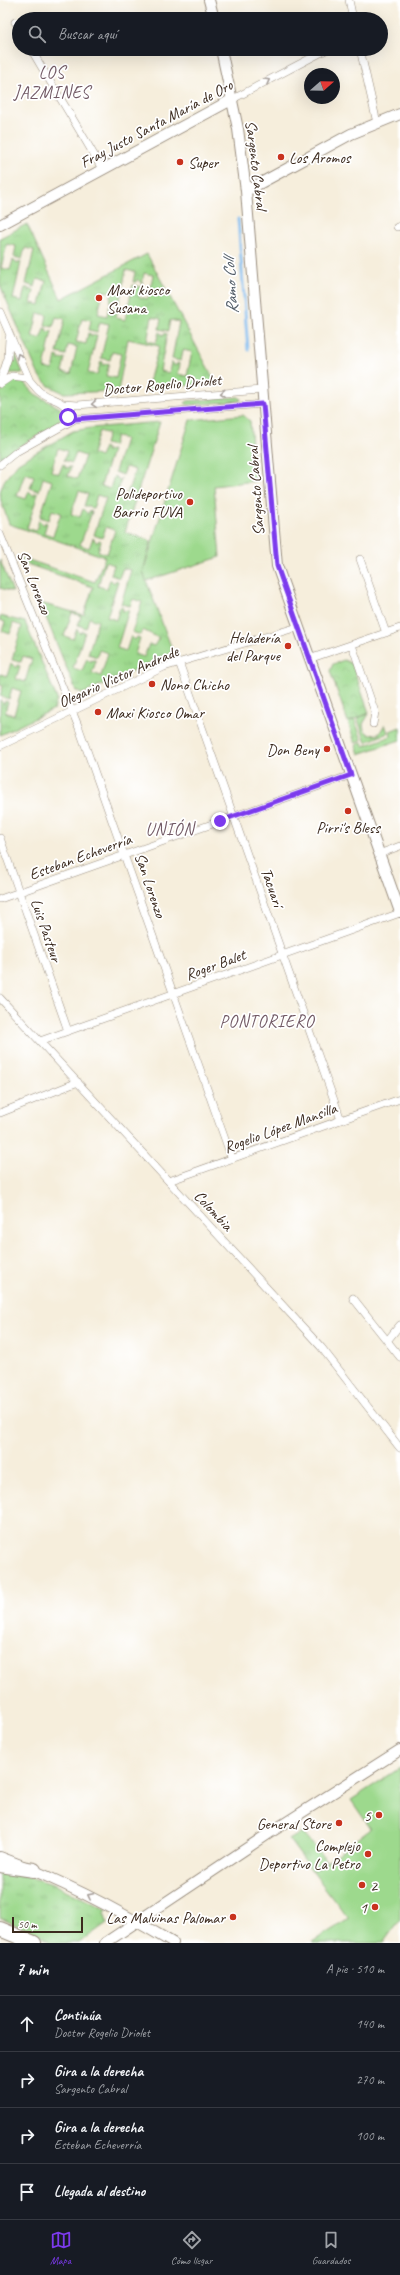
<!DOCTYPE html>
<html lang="es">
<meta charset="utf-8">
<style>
body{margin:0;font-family:Caveat,sans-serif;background:#20242c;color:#f1f3f6}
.compass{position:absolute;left:304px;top:68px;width:36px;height:36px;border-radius:50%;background:#171b24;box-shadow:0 4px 16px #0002;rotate:70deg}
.scale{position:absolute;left:12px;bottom:10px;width:71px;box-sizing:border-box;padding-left:4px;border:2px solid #3b2a1e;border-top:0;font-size:11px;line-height:14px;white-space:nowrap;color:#3b2a1e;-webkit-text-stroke:3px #fff;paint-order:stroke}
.stop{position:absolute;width:12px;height:12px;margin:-9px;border:3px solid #7c3aed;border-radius:50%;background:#fff}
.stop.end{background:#7c3aed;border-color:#fff;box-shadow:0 1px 4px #0008}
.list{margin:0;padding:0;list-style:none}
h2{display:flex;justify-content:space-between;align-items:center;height:52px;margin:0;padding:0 16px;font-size:17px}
h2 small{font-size:13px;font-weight:400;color:#9ea1a6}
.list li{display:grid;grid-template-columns:26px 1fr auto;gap:12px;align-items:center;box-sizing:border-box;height:56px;padding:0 16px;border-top:1px solid #363941}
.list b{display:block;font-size:15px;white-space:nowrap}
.list p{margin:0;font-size:13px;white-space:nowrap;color:#9ea1a6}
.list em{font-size:13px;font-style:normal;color:#9ea1a6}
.icon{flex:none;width:22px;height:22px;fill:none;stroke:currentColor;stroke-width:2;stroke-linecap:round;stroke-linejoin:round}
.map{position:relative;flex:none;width:400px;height:1943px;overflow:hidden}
.search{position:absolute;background:#171b24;box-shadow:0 4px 16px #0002;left:12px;right:12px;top:12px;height:44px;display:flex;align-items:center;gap:10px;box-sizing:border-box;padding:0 14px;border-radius:22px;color:#9ea1a6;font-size:15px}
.sheet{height:276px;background:#171b24}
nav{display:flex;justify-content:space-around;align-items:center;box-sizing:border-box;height:56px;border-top:1px solid #363941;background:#171b24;font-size:11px;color:#9ea1a6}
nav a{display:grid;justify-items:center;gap:2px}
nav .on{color:#7c3aed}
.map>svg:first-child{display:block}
</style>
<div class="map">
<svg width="400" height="1943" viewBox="0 0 400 1943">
<defs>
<pattern id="grass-tufts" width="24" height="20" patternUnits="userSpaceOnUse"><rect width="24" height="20" fill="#9dd98d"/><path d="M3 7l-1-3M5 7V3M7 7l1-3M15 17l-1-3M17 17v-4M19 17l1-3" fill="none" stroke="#88ba79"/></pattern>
<pattern id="park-crowns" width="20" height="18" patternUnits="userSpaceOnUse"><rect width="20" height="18" fill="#9dd98d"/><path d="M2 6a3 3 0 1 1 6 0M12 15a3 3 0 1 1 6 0" fill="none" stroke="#88ba79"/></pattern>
</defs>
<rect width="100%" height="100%" fill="#fff"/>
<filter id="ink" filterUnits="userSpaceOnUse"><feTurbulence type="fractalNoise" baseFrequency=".025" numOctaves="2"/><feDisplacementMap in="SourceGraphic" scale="8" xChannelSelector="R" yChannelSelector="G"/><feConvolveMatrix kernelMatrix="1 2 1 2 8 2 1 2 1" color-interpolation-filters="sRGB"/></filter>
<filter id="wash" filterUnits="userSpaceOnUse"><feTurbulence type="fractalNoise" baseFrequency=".012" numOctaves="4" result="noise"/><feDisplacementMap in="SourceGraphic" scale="16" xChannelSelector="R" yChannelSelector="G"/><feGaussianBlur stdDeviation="0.9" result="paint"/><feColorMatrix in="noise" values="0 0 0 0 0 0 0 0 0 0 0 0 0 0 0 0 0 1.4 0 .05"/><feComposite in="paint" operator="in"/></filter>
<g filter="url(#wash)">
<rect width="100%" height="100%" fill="#f6eedc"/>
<path fill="url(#grass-tufts)" stroke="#6c8256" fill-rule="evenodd" d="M27 224 61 299 147 254 216 383 147 389 159 346 128 339 118 391 64 393 49 386 39 376 0 285V238ZM7 244 16 246 14 257 22 259 25 248 34 250 26 284 35 287 37 279 46 281 40 305 31 303 34 290 31 289 29 292 28 288H25L22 301 13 299 21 262 19 261 18 264 13 260 10 270 1 268ZM126 270 135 272 133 282H136L137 279 142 284 144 273 153 275 148 299 139 297 141 287 133 285 125 320 116 318 118 308 109 306 107 316 98 314 103 291 112 292 110 303H113L114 300 119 304ZM38 313 47 315 45 325 53 327 56 317 65 319 57 353 66 355 68 345 77 347 71 374 62 372 65 358 58 360 59 357 56 356 53 370 44 368 52 331 46 332 47 329 44 328 41 339 32 337ZM152 317 161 319 159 329 168 331 170 320 179 322 172 359 181 361 183 350 192 352 187 376 178 374 180 364 177 363 176 366 171 362 169 373 160 371 167 334 164 333V336L159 332 156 343 147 341ZM82 318 91 320 89 330 97 332 100 322 109 324 101 358 110 360 112 352 121 354 116 378 106 376 109 363 103 365V362L101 361 97 375 88 373 97 335H94L91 337V334L88 333 86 344 76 342Z
M13 349 23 373H7Z
M239 397 241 399 240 401 188 405 185 403 188 401Z
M160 422 125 532 151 541 143 572 173 652 82 694 76 691 40 603 84 615 93 587 24 563 22 558 95 582 105 557 9 524 1 501 0 492 4 481 18 463 73 431 91 428ZM99 431 108 434 105 444 113 446 116 436 125 439 115 472 123 475 126 467 135 470 127 494 118 491 121 478 119 480 114 476 110 489 101 486 112 450 106 451V448L104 447 100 457 92 454ZM58 448 67 451 64 460 72 463 76 453 85 456 77 479 68 476 71 467 65 468V465L63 464 59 474 51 471ZM25 473 34 476 30 488 39 491 43 478 52 481 40 517 49 520 52 510 61 513 53 536 44 533 47 523 45 522 44 525 39 520 36 531 27 528 38 494 35 493 34 496 29 491 26 499 17 496ZM79 491 88 494 84 506H90L93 509 97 495 106 498 94 535 102 538 106 527 115 530 107 554 98 551 101 541 99 540 97 543 93 538 89 548 80 545 92 512 89 511 88 514 83 509 80 517 71 514ZM105 562 114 565 111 575 119 578 123 568 131 570 121 604 130 606 133 599 142 602 132 632 141 635 143 630 159 638 154 646 149 644 144 657 135 654 140 638 137 637 135 640 131 636 126 651 117 648 129 610 122 611 123 608 120 607 116 620 107 617 118 581 116 580 114 583 110 579 107 589 98 586ZM72 613 81 616 78 625 86 628 89 618 98 621 88 654 97 657 99 650 108 653 101 676 92 673 96 661 92 659 91 662 87 658 82 671 73 668 85 632 82 631 80 633 77 629 73 639 64 636Z
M0 560 13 592 0 588Z
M0 616 25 622 57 699 54 709 0 735V700L4 704 5 701 8 702 5 712 14 715 21 691 12 688 9 699 0 696 3 686 0 685V674L7 676 11 663 16 668 17 665 20 666 16 679 25 682 32 659 23 656 21 662 12 660 22 626 13 623 10 634 2 631 5 622 0 620Z
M369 714 363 724 364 730 370 735 379 734 385 724 388 733 366 742 357 718Z
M355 720 362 740 355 743 348 722Z
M400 727V740L359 754 356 745 362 742 364 746 391 736 390 731Z
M302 1832 327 1861 313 1872 289 1840Z
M0 1869 53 1884 107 1910 105 1914 107 1923 79 1943H53L37 1934 0 1918Z"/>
<path fill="url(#park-crowns)" stroke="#6c8256" d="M16 379 22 380 35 394 60 408 63 414 57 424 0 458V393L6 383Z
M344 660 352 664 369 713 348 722 330 671 333 664Z"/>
<path fill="#9dd98d" stroke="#6c8256" d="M243 415 250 421 255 481 214 486 220 557 146 581 143 572 190 420Z
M400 1768V1920L383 1943H313L312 1942 349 1919 313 1872 371 1829 351 1800Z"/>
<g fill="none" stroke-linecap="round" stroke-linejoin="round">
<path stroke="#7bbaef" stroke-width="3" d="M238 219 248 350"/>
</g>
</g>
<g filter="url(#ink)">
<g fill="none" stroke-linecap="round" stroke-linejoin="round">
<defs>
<path id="street" d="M349 0 353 19
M15 22 19 29
M31 49C54 89 79 128 102 169
M360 49 377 123
M233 99 328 49
M397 227 400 226
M0 312 29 379
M0 382 8 358 9 338
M0 384 12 376 27 378C32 382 35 388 40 392 54 403 70 398 68 422
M64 404 77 405 262 390
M0 465 16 452 75 419 263 404
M0 534 79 728 232 1159
M360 559 386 633
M352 645 375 712 373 724
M309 659 400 628
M179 662 341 1120
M0 746 164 667 298 627
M0 838 68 1031
M379 854 400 846
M0 899 351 775
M0 998 321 1347 400 1448
M40 1041 400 913
M0 1113 78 1082
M169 1181 400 1099
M353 1298 400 1357
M387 1341 400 1325"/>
<path id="secondary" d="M209 0 214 19
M221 49 238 129 246 191 277 566 400 912
M246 191 351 134 400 114
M0 225 233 99
M0 1857C61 1880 117 1909 173 1943
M105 1943 268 1834 400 1750"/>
<path id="highway" d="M0 1865 34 1870
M0 1929 34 1943"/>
</defs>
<use href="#street" stroke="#988c7d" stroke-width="8"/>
<use href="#secondary" stroke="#988c7d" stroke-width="12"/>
<use href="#highway" stroke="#988c7d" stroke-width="16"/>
<use href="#street" stroke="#fff" stroke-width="7"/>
<use href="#secondary" stroke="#fff" stroke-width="10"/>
<use href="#highway" stroke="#fff" stroke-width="14"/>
</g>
<defs><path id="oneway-chevron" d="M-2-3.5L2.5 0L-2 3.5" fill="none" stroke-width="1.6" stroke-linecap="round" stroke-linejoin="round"/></defs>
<g stroke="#a79f9a">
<use href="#oneway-chevron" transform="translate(267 81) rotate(-28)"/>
<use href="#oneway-chevron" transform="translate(19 356) rotate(-114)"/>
<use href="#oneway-chevron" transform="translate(223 393) rotate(175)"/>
<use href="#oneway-chevron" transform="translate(94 404) rotate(175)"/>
<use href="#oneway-chevron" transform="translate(90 1896) rotate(-153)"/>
</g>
</g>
<g fill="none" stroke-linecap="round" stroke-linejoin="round" filter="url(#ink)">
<path stroke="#7c3aed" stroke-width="5" d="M68 417V422L75 419 263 404 277 566 351 775 220 821"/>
</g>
<g fill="#c8321e" stroke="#fff" stroke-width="1.5">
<circle cx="281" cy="157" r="4"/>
<circle cx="180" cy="162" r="4"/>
<circle cx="99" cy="298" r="4"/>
<circle cx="190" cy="502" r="4"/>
<circle cx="288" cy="646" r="4"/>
<circle cx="152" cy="684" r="4"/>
<circle cx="98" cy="712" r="4"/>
<circle cx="327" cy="749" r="4"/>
<circle cx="348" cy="811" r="4"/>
<circle cx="379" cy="1815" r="4"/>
<circle cx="339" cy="1823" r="4"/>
<circle cx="368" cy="1854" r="4"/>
<circle cx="362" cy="1885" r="4"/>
<circle cx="375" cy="1907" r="4"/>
<circle cx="233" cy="1917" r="4"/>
</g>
<g text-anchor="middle" stroke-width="3.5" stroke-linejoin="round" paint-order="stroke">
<g font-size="16" fill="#3b2a1e" stroke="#fff">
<text transform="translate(156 123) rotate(-28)" y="6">Fray Justo Santa María de Oro</text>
<text transform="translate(257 165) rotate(83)" y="6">Sargento Cabral</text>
<text transform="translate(162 384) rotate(-5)" y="6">Doctor Rogelio Driolet</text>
<text transform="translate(255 491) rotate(-94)" y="6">Sargento Cabral</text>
<text transform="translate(35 582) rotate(68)" y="6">San Lorenzo</text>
<text transform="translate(118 676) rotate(-24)" y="6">Olegario Victor Andrade</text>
<text transform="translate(80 856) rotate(-20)" y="6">Esteban Echeverría</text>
<text transform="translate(151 885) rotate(71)" y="6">San Lorenzo</text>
<text transform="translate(273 887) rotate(71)" y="6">Tacuarí</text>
<text transform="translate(47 930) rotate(71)" y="6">Luis Pasteur</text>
<text transform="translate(215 964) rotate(-20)" y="6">Roger Balet</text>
<text transform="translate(280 1127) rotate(-20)" y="6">Rogelio López Mansilla</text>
<text transform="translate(214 1210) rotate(47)" y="6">Colombia</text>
</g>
<g font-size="16" fill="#3b2a1e" stroke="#fff" text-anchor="end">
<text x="289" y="163" text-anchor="start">Los Aromos</text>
<text x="188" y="168" text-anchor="start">Super</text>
<text x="107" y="295" text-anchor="start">Maxi kiosco<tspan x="107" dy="18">Susana</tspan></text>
<text x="182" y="499">Polideportivo<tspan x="182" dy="18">Barrio FUVA</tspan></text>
<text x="280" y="643">Heladería<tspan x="280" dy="18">del Parque</tspan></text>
<text x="160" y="690" text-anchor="start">Nono Chicho</text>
<text x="106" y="718" text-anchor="start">Maxi Kiosco Omar</text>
<text x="319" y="755">Don Beny</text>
<text x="348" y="833" text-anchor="middle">Pirri's Bless</text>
<text x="371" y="1821">5</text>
<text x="331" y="1829">General Store</text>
<text x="360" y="1851">Complejo<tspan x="360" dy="18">Deportivo La Petro</tspan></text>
<text x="370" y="1891" text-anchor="start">2</text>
<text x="367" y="1913">1</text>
<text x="225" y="1923">Las Malvinas Palomar</text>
</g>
<g font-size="17" letter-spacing="1" fill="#725a65" stroke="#fff">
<text x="52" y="78">LOS<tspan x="52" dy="20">JAZMINES</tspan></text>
<text x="170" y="835">UNIÓN</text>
<text x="267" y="1027">PONTORIERO</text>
</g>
<g font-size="17" font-style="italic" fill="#515c67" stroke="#fff">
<text transform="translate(230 286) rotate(-94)" y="6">Ramo Coll</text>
</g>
</g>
</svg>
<svg class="compass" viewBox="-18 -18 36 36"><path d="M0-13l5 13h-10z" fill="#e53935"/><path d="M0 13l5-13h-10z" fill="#9ea1a6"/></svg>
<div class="scale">50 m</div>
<div class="stop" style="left:68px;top:417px"></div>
<div class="stop end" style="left:220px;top:821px"></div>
<div class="search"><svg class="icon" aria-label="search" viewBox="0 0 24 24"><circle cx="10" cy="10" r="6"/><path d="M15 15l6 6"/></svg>Buscar aquí</div>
</div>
<section class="sheet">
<h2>7 min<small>A pie · 510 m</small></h2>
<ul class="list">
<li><svg class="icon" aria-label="ahead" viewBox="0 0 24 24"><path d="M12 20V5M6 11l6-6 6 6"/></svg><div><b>Continúa</b><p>Doctor Rogelio Driolet</p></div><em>140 m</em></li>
<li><svg class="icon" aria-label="right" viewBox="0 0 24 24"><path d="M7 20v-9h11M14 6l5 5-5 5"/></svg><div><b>Gira a la derecha</b><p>Sargento Cabral</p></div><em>270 m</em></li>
<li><svg class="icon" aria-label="right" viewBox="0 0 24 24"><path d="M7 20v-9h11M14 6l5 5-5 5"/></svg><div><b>Gira a la derecha</b><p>Esteban Echeverría</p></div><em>100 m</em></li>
<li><svg class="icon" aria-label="arrive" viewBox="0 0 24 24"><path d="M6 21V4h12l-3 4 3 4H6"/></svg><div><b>Llegada al destino</b></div></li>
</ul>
</section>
<nav>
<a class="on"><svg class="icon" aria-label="map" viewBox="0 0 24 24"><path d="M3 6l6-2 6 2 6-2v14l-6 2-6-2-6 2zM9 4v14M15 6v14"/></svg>Mapa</a>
<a><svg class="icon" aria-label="directions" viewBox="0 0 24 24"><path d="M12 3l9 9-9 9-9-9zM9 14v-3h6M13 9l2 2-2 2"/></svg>Cómo llegar</a>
<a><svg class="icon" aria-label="saved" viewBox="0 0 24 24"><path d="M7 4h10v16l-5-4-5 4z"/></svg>Guardados</a>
</nav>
